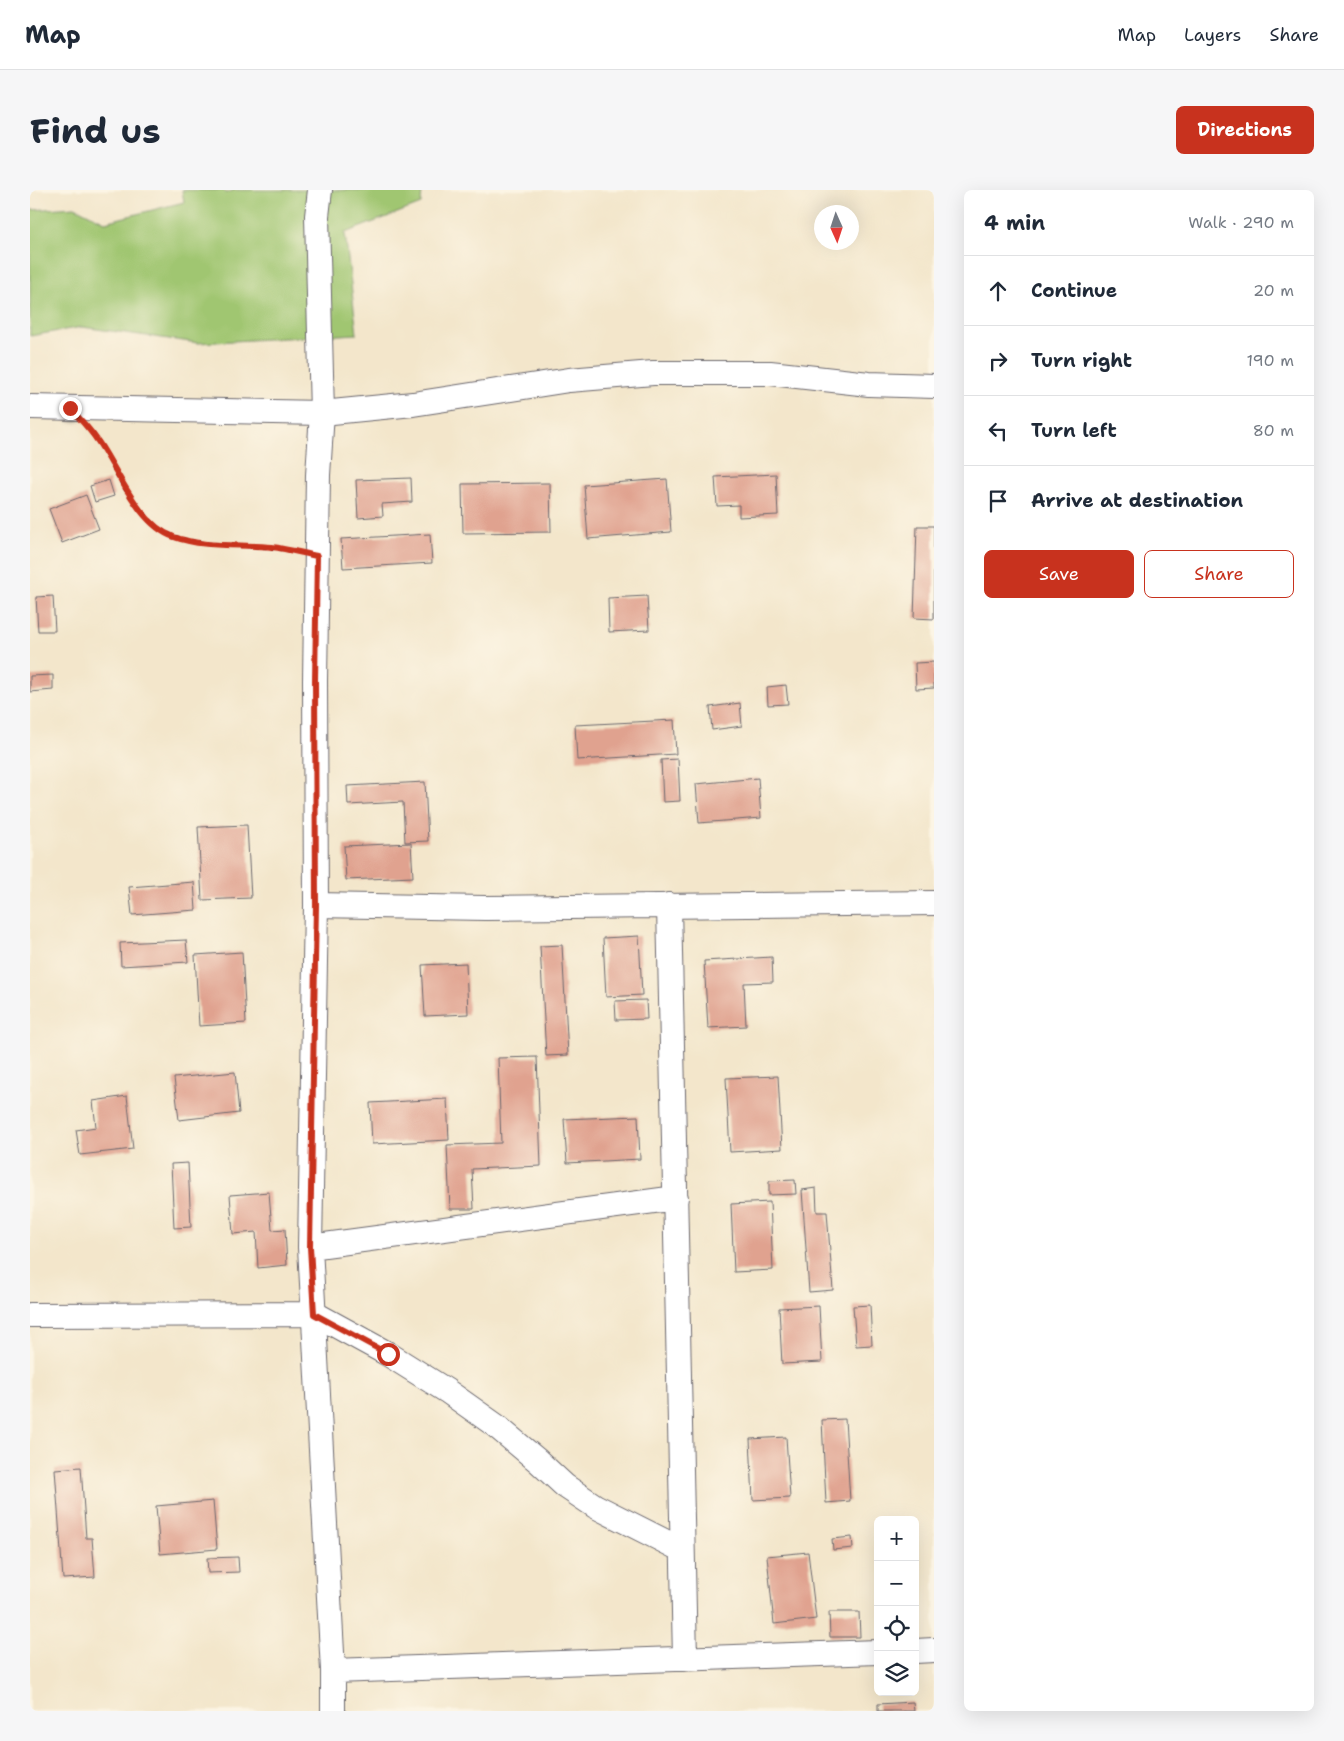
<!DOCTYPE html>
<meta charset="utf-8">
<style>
body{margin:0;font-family:"Shantell Sans",sans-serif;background:#f6f6f7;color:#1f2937}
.controls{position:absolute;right:15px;bottom:15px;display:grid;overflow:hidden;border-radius:8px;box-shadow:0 5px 20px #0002}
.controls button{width:45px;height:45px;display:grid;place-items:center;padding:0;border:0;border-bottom:1px solid #e0e1e3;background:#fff;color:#1f2937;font:25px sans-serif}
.compass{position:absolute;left:784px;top:15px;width:45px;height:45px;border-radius:50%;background:#fff;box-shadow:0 5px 20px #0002;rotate:177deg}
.stop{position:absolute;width:15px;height:15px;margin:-11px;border:4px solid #c8321e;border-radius:50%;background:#fff}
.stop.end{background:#c8321e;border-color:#fff;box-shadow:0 1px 5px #0008}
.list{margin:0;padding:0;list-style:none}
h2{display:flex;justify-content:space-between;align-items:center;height:65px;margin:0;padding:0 20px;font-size:21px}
h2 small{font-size:16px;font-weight:400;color:#747a83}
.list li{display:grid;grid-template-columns:32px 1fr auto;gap:15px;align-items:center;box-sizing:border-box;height:70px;padding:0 20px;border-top:1px solid #e0e1e3}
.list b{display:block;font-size:19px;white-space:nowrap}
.list em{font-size:16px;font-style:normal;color:#747a83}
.actions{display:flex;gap:10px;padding:15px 20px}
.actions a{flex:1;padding:11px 0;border:1px solid #c8321e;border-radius:8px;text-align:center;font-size:18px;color:#c8321e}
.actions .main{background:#c8321e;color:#fff}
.icon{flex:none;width:28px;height:28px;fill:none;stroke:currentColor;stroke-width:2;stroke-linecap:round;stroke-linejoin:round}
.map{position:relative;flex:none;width:904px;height:1521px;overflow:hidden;border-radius:8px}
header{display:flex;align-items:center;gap:30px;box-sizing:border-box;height:70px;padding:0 25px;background:#fff;border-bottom:1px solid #e0e1e3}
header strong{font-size:24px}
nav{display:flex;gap:28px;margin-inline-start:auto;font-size:18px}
.intro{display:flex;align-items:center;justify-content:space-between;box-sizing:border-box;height:120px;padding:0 30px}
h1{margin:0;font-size:35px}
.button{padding:12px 22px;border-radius:8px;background:#c8321e;color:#fff;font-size:18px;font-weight:700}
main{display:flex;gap:30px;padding:0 30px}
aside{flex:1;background:#fff;border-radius:8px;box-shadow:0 5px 20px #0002}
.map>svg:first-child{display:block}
</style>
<header>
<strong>Map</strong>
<nav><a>Map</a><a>Layers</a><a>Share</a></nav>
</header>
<div class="intro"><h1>Find us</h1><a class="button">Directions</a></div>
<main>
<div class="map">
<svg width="904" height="1521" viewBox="0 0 904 1521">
<rect width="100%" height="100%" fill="#fcf5e5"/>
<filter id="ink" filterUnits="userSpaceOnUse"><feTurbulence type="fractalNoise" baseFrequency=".02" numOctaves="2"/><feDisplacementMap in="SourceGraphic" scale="10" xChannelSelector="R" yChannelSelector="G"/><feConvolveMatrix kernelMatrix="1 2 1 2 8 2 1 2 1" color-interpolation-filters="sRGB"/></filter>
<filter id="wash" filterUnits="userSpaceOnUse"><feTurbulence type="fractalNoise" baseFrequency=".0096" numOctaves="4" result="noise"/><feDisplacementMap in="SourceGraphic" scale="20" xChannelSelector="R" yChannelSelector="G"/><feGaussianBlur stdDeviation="1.12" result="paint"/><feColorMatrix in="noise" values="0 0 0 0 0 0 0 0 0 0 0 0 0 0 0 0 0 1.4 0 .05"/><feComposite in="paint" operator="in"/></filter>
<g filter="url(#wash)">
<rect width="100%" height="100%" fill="#f3e6cb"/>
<path fill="#a0c671" stroke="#617456" d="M152 0H193L196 3 205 0H392L391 14 315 43 327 144 168 153 52 137 0 146V20L45 17 75 32 154 12Z"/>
<g id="blocks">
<path fill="#e0a28f" d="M746 284 748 325 709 327V315L687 316 685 287Z
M381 288 382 312 352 314 353 326 328 328 326 290Z
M637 289 641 342 558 349 554 295Z
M79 290 84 306 65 312 60 296Z
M520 293 521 342 433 343 432 294Z
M56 305 69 339 32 353 19 319Z
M887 336H904V429L884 428Z
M400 344 402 373 313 378 311 349Z
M23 406 25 441H8L6 407Z
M617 406 619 440 579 442 578 408Z
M904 472V498L886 499 885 473Z
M23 485V500L0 502V486Z
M756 495 758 514 738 515 737 497Z
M710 513 712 536 682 540 680 517Z
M644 530 646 564 547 570 545 535Z
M648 569 650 611 633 612 631 570Z
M728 588 731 628 669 633 666 594Z
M395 592 398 651 375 652 373 612 318 615 317 596Z
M217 635 221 708 172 710 168 637Z
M381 653 383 687 316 690 314 656Z
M164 692 166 720 102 725 99 697Z
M609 746 612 805 576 807 573 748Z
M156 750 158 772 91 776 90 753Z
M532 755 538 865 516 866 510 756Z
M212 762 216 833 169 836 165 765Z
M742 767 743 792 714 793 716 836 678 838 674 771Z
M436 773 438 824 395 826 392 775Z
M616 810 617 829 586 830 585 811Z
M507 867 511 976 442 979 444 1019H420L417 955 471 953 468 868Z
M205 882 209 923 149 930 144 888Z
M748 886 752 959 700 962 696 888Z
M97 906 103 959 50 965 46 940 66 937 63 911Z
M417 909 419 950 342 954 340 913Z
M608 926 610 969 537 973 534 929Z
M158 973 161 1037 144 1038 141 974Z
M765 990 766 1004 739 1005V991Z
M786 998 787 1022H797L803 1100 779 1102 772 1000Z
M239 1002 242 1040 255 1039 257 1075 228 1078 226 1042 203 1044 200 1005Z
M740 1012 743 1080 704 1082 701 1014Z
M840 1115 842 1155 826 1156 823 1116Z
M789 1116 792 1172 752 1174 749 1118Z
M815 1229 820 1311 796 1313 792 1230Z
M756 1247 760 1308 723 1310 720 1249Z
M51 1277 56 1348H62L65 1387 33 1389 25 1279Z
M183 1311 187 1359 130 1364 126 1316Z
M822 1347 823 1358 803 1360 802 1349Z
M778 1362 786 1429 744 1434 737 1366Z
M208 1367 209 1382 178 1383 177 1368Z
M799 1422H829L830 1447H800Z
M883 1512 884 1521H848V1514Z"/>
</g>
</g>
<g filter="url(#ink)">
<use href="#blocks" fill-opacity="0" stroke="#6b676d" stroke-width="1"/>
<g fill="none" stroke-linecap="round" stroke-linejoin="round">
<defs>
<path id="minor" d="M290 0 287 26 292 223 288 285 285 491 286 715 280 1057 303 1481V1521
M0 217 292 223 383 214 539 190 623 183H740L839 194 904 196
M286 715 455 718 904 713
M639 715 655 1469
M280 1057 646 1008
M0 1125 285 1124 358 1164 417 1201 465 1235 508 1271 535 1296 565 1316 652 1360
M885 1461 904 1460
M303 1481 848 1462"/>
</defs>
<use href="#minor" stroke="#6b676d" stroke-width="26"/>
<path stroke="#6b676d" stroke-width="3" stroke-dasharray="4 4" stroke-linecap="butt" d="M62 243C75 259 83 278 93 296 100 307 110 319 119 330 146 362 221 352 262 361"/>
<use href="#minor" stroke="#fff" stroke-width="24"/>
</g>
</g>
<g fill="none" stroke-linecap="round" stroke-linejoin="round" filter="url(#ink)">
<path stroke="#c8321e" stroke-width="6" d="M40 218C49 228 59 238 67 250 88 279 107 334 144 347 174 358 210 354 242 357 257 359 272 363 287 366L285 491 286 715 280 1057 284 1124 358 1164"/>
</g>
</svg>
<div class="controls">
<button>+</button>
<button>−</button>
<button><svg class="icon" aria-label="locate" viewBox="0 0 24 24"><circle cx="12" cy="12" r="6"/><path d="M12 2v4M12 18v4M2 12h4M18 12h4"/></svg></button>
<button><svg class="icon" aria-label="layers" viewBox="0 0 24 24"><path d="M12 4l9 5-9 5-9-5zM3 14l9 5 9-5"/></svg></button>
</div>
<svg class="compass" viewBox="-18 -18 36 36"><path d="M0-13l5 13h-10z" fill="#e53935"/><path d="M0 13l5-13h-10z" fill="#747a83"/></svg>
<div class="stop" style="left:358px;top:1164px"></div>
<div class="stop end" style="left:40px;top:218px"></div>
</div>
<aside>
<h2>4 min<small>Walk · 290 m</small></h2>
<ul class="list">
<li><svg class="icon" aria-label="ahead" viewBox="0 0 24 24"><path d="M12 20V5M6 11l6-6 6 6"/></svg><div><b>Continue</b></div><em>20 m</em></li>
<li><svg class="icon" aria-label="right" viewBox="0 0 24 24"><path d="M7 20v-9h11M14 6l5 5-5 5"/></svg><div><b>Turn right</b></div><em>190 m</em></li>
<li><svg class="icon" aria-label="left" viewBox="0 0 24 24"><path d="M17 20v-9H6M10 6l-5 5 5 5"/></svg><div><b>Turn left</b></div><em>80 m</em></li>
<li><svg class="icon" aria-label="arrive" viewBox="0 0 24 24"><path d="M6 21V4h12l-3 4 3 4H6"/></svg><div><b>Arrive at destination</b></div></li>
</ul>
<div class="actions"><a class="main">Save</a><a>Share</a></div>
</aside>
</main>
